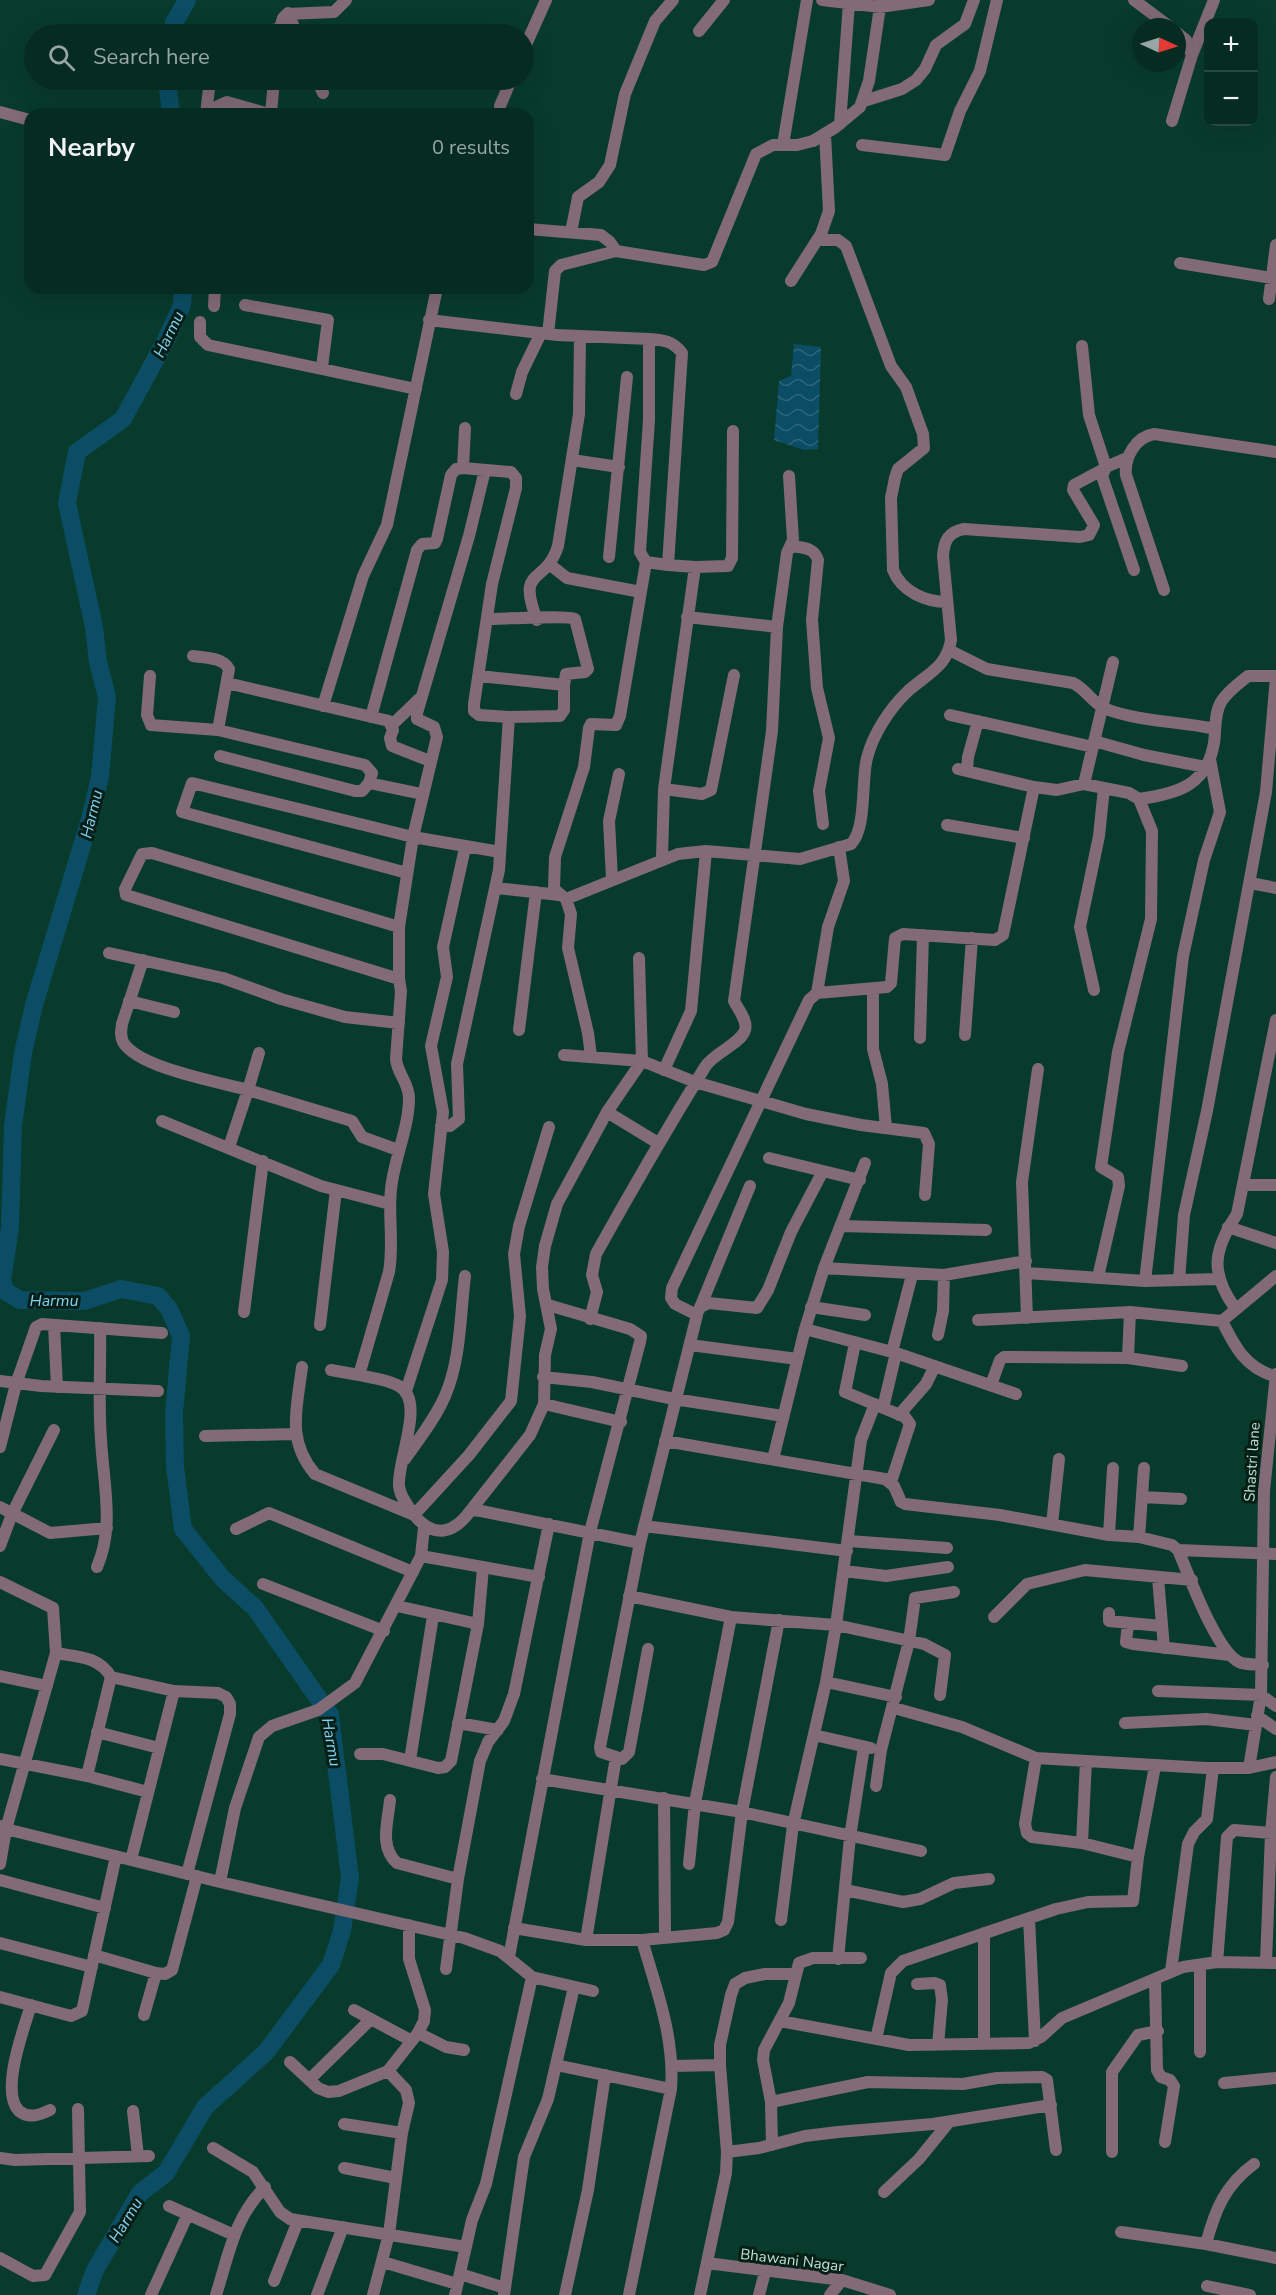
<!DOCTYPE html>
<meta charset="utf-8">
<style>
body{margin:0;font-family:"Nunito Sans",sans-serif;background:#14382e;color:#f1f3f6}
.controls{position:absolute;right:18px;top:18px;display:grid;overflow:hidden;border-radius:12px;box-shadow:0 6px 24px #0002}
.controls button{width:54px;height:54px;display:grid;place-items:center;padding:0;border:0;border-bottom:2px solid #27483f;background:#062c21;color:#f1f3f6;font:30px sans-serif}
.compass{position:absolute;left:1132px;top:18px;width:54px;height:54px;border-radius:50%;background:#062c21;box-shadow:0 6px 24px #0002;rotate:94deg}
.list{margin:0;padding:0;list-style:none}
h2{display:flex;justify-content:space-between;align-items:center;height:78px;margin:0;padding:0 24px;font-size:26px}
h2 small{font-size:20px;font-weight:400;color:#98a7a5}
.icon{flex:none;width:33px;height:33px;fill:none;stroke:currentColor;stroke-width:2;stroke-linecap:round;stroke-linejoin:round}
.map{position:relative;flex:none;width:1276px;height:2295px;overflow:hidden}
.search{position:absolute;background:#062c21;box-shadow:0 6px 24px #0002;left:24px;top:24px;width:510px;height:66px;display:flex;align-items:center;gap:15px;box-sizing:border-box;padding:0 21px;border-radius:33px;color:#98a7a5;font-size:22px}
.panel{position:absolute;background:#062c21;box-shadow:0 6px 24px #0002;left:24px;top:108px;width:510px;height:186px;border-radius:18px}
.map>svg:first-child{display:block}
</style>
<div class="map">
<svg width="1276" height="2295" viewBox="0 0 1276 2295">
<defs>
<pattern id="water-waves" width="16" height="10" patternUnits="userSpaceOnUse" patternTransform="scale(1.5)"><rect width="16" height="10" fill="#0b4d64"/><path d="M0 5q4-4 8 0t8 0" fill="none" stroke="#2d6679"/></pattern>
</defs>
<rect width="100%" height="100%" fill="#083b2c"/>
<path fill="url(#water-waves)" d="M794 344 821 347 818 449 804 450 774 440 779 381 791 376Z"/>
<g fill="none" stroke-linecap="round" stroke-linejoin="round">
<path stroke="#0b4d64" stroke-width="18" d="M171 34 174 23 187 0
M167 80 171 114
M86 2295 95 2270 140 2193 166 2173 205 2107 266 2052 331 1965 342 1931 350 1878 330 1715 255 1608 223 1579 183 1529 175 1467 174 1413 181 1336 169 1309 158 1296 121 1289 84 1301 20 1300 5 1291 2 1280 10 1228 13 1126 23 1053 34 1005 90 819 100 777 107 697 98 662 94 627 67 503 77 452 123 419 166 340 182 305 183 288"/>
<path stroke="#826b76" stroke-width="12" d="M822 0 880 7 929 0
M1134 0 1170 27
M288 13 297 34
M699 31 724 0
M247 34 279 29
M278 34 283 18 287 14 334 12 346 0
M524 49 546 0
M1192 55 1214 0
M317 80 323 93
M864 101 902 89 916 80 925 69 936 45 965 24 974 0
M500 106 511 80
M0 112 30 120
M206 114 210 80
M216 114 218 106 227 102 269 114
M271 114 274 80
M1172 121 1192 55 1186 40 1177 33
M840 124 849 3
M783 145 807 0
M862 145 945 155 960 111 980 71 997 0
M528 229 601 235 610 242 616 251
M571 232 578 197 599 182 610 165 625 94 655 21 673 0
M817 240H838L846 246 891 366 906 387 923 434 924 448 898 469 895 478 891 498 893 570C902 592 926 602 947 602
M1180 263 1272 278
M791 281 821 234 829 211 825 134
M1269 299 1276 245
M245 305 328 320 322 367
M214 306 215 288
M429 320 557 335 649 339C664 340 673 341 682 353L668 565 695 567
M200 322V337L208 345 416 389
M548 334 555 271 561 265 616 251 704 265 712 262 756 154 773 145H797L813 141 836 127 860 107 869 81 881 0
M1082 346 1089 415 1106 467
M516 394 522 372 541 333
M1127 458 1106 467 1102 476 1134 570
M572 460 619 467
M463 468 465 428
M485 470 469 536 417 713V719L434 727 437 737 413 837 500 852
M791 546C803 548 814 547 818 560L812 620 817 688 829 738 819 791 823 824
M609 557 627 377
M646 562 640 552 649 420V339
M549 564 567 578 641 592
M1164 590 1126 475C1124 457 1136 437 1154 434L1276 452
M687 617 777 627
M487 619C501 619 569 615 575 619L588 669 585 672 566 674 564 685
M537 620C516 565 545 587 558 546L579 414 580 336
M949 650 987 669 1073 683C1086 689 1093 704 1106 709 1140 722 1179 721 1215 729
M193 656C205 658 223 657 229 669L218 730
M150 676 147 715 151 725 218 730 365 765 372 773 369 783 422 794
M479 676 564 685V710L560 716 509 717
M227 683 389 721 393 730 390 738 392 746 430 761
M323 706 363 576 387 525 437 288
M950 715 1093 747
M371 717 417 550 422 544 435 543 437 539 451 475 456 469 463 468 511 472 516 478V488L492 584 474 704V711L479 715 509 717 499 870 457 1064 459 1119 450 1126H441
M393 724 420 698
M1094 741 1144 755 1205 767
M220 756 355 791H362L369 783
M958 769 1034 787 1057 790 1084 784 1129 793 1139 799 1152 831 1151 919 1118 1052 1101 1167 1118 1177 1119 1186 1098 1277
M967 771 968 757 978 721
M1084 784 1113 662
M664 789 702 794 711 790 734 675
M1139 799C1176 794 1207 786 1214 743 1216 730 1214 714 1221 702 1227 692 1238 684 1248 676H1276
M947 825 1024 838
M662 858 664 789 695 567 728 566 732 558 733 431
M407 873 182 812 192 783 413 837 399 927V979L401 991 396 1059C397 1073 409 1083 409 1098 409 1128 394 1159 391 1189 388 1216 394 1244 389 1272L359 1375C371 1378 387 1379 399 1386 426 1401 397 1460 399 1486 400 1497 409 1507 414 1515L469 1455 511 1401 520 1316 514 1254 519 1226 549 1127
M612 879 609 821 619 774
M1250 883 1276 888
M497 888 559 895
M566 899 678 854 706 851 800 859 851 844C867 828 861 780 867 758 873 734 890 708 908 691 927 674 947 667 951 640L943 556C944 541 948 532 964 529L1080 537 1089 535 1094 525 1073 490 1074 485 1102 470
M109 953 223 978 281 999 345 1017 399 1023
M143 960 122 1024C121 1031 120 1036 123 1042 138 1068 219 1082 248 1090L259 1053
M399 979 126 895 125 889 142 854 152 853 399 927
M873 990V1049L882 1084 886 1128
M1094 990 1080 927 1099 836 1104 788
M817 993 828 927 844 881 839 847
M129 1001 174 1012
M519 1030 536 892
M965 1035 972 938
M920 1038 923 935
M564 1055 642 1061 695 1082 806 1114 861 1125 924 1133 929 1144 925 1195
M591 1056 588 1033 568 948 571 914 566 899 554 889 555 857 584 767 589 728 591 724 616 725 620 716 646 562 668 565
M664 1070 691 1011 706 851
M607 1112 658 1143
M162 1121 321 1186 390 1204
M229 1147 248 1090 352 1121 362 1137 398 1150
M769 1158 860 1180
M1243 1185H1276
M842 1226 986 1230
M1228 1227 1276 1243
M824 1268 865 1163
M1027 1273 1145 1281 1218 1279
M1179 1280 1184 1215 1207 1111 1266 792 1276 677
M1145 1281 1183 956 1204 860 1220 812 1210 759
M700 1307 709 1303 757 1308 768 1290 791 1232 823 1171
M811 1307 865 1315
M1235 1308C1209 1272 1214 1249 1237 1214L1276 1020
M699 1310 750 1186
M244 1312 263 1161
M1027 1318 1022 1182 1038 1069
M590 1319 597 1292 592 1275 596 1254C631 1191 667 1129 705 1067 713 1053 741 1044 745 1030 748 1021 738 1009 734 1001L772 731 777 627 787 553 793 540 789 476
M978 1320 1130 1312 1222 1321 1276 1276
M1222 1321C1235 1347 1245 1367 1274 1376
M54 1325 57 1387
M320 1325 336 1190
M805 1329 896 1353 1016 1394
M938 1335 943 1311 944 1275
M855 1343 845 1392 905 1417 910 1424 891 1482
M690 1345 797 1359
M892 1352 912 1275
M1128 1358 1130 1312
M302 1367C297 1408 286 1440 315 1474L414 1515C434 1539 454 1534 471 1510L481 1511 640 1543
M331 1370 359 1375
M543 1377 592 1382 674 1399 783 1416
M0 1381 41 1386 158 1391
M991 1385 1000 1360 1004 1357 1128 1358 1182 1366
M406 1391 442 1280 443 1252 434 1194 443 1112 431 1046 447 977 443 947 465 848
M544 1404 621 1422
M883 1408 896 1353
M899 1415 926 1384 935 1366
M205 1436 294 1434
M665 1441 885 1479 894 1486 901 1502 905 1504 1000 1515 1109 1535 1139 1537 1172 1545 1178 1550C1189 1575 1216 1651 1239 1662 1245 1665 1255 1664 1263 1665
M0 1447 16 1384 36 1327 42 1324 162 1333
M405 1459C419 1439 435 1419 445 1396 461 1359 460 1316 465 1276
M773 1459 805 1329 824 1268 944 1275 1026 1261
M1142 1497 1181 1499
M0 1507 50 1533 107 1528
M471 1510 530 1435 544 1404 545 1355 551 1329 543 1289 542 1267 545 1246 557 1204 607 1112 642 1061 639 958
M1052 1524 1059 1459
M644 1526 847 1551
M236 1529 269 1513 413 1572
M1109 1535 1113 1468
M1139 1537 1144 1468
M848 1541 947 1548
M0 1546 12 1514 54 1430
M1178 1550 1276 1554
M421 1556 539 1577
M97 1567C115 1526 103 1482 101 1439 98 1402 101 1365 100 1328
M844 1571 886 1576 948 1567
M1158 1578 1164 1648
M0 1582 53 1608 56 1653 6 1829 220 1882 235 1808 259 1737 272 1726 318 1710 355 1683 421 1556 424 1527
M263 1584 384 1631
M629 1596 731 1617 836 1625 924 1644 945 1655 940 1695
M397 1606 478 1624
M1109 1613V1621L1161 1626
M994 1617 1027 1584 1085 1570 1192 1580
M1128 1623 1126 1642 1133 1644 1230 1655
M648 1649 629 1752 622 1759 601 1752 600 1747 640 1543 697 1315 675 1304 671 1298 672 1288 809 1000 817 993 887 987 891 983 895 938 903 934 995 940 1003 935 1034 787
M56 1653C77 1657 99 1656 111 1677L174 1691 218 1693 226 1697 230 1704V1714L187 1874
M0 1676 47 1686
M826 1682 896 1697
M1158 1691 1261 1695 1276 1706
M894 1708 962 1727 1036 1758 1206 1768H1249L1276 1762
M1257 1716 1276 1729
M458 1723 498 1730
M1125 1723 1206 1719 1256 1725
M97 1732 159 1748
M814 1735 871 1748
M360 1754H383L438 1768 445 1767 451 1761 478 1624 483 1568
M1036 1758 1025 1824 1027 1833 1032 1837 1082 1843 1138 1857
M0 1759 87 1776 148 1792
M410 1760 433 1616
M1249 1768 1261 1695 1264 1491 1276 1374
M87 1776 111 1677
M542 1779 742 1812 921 1851
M876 1786 881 1750 909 1641 915 1598 954 1592
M664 1798 665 1936
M390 1800C388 1822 379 1847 397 1863L458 1879 480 1761 488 1742 504 1721 514 1694 549 1524
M0 1826 6 1829 0 1864
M1082 1843 1086 1761
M131 1860 174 1691
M689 1864 695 1803 731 1617
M0 1880 105 1908
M220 1882 464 1938 500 1951 532 1977 593 1991
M845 1890 903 1902 920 1899 954 1883 989 1879
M1029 1918 1035 2041
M781 1920 793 1825 826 1682 836 1625 861 1440 875 1404
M514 1928 586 1940H642L717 1933 724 1930 728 1922 742 1812 779 1620
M586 1940 616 1757
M0 1943 92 1967
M94 1955 156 1973 165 1974 172 1970 197 1876
M509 1957 590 1532 640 1342 641 1336 630 1329 548 1305
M838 1959 850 1837 864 1747
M1217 1962 1227 1837 1234 1830 1271 1833
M1266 1962 1271 1833 1276 1777
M446 1969 458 1879
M1171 1971 1188 1844 1194 1832 1207 1819 1213 1768
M1155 1979 1157 2070 1161 2077 1170 2080 1174 2086 1165 2142
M917 1984 935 1983 940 1985 942 2000 938 2045
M0 1997 71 2016 82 2011 116 1856
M31 2005C23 2031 0 2092 19 2111 29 2119 40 2115 50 2110
M354 2010 412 2041
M144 2015 156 1973
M780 2021 909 2045 1029 2043 1041 2037 1062 2018 1183 1967 1217 1962 1276 1963
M418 2033 446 2047 464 2050
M876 2039 891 1973 903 1961 1056 1909 1088 1902 1133 1901 1138 1857 1155 1766
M984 2044V1933
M1200 2052V1965
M290 2062 318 2088 328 2092 339 2091 388 2071 418 2033 424 2021 425 2010 409 1959V1925
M556 2065 671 2089
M672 2066 720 2065
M309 2080 371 2019
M1224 2083 1276 2078
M771 2102 868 2082 963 2084 997 2078 1042 2077 1047 2080 1056 2150
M133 2111 138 2156
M344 2124 402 2133
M772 2145 771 2102 763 2060 764 2050 789 2003 799 1963 813 1958H861
M213 2148 253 2172 280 2212 290 2219 466 2247
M727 2152 759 2148 805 2136 838 2132 933 2124 1051 2105
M1112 2152V2072L1138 2035 1158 2031
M0 2158 15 2160 149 2156
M344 2168 396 2178
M884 2192 919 2159 949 2122
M169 2206 234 2235
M1121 2232 1206 2244 1276 2258
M1206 2244C1215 2210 1225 2185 1254 2164
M0 2258 33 2276 45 2275 80 2212 78 2109
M383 2262 457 2284
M707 2263 842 2280 890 2295
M460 2274 505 2288
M274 2281 298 2221
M1207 2286 1250 2295
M151 2295 188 2214
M216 2295C229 2254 234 2218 265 2187
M317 2295 343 2227
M373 2295 389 2234 402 2133 409 2103 406 2090 388 2071
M455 2295 472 2220 486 2184 532 1977
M504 2295 524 2157 548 2099 574 1987
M565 2295 588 2190 605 2075
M629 2295 671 2089C675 2038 656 1988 642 1940
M700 2295 726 2173 727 2152 720 2065V2045L731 1995 735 1984 745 1978 765 1974H796
M759 2295 765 2272
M830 2295 842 2280"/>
</g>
<g text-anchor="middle" stroke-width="6" stroke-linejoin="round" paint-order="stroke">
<g font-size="15" fill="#c1e0d3" stroke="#051f16">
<text transform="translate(1252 1462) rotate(-86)" y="5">Shastri lane</text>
<text transform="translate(792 2260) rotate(7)" y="5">Bhawani Nagar</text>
</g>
<g font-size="16" font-style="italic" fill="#83d0f2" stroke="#051f16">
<text transform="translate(168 334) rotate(-64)" y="6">Harmu</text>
<text transform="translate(91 814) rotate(-76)" y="6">Harmu</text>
<text x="54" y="1306">Harmu</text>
<text transform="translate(332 1742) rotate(80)" y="6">Harmu</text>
<text transform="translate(125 2220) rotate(-59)" y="6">Harmu</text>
</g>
</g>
</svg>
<div class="controls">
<button>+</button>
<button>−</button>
</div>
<svg class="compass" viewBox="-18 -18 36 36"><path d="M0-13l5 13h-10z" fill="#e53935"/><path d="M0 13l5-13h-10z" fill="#98a7a5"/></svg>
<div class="search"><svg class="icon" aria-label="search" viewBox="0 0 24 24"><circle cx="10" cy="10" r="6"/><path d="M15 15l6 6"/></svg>Search here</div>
<section class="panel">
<h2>Nearby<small>0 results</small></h2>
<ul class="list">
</ul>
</section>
</div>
